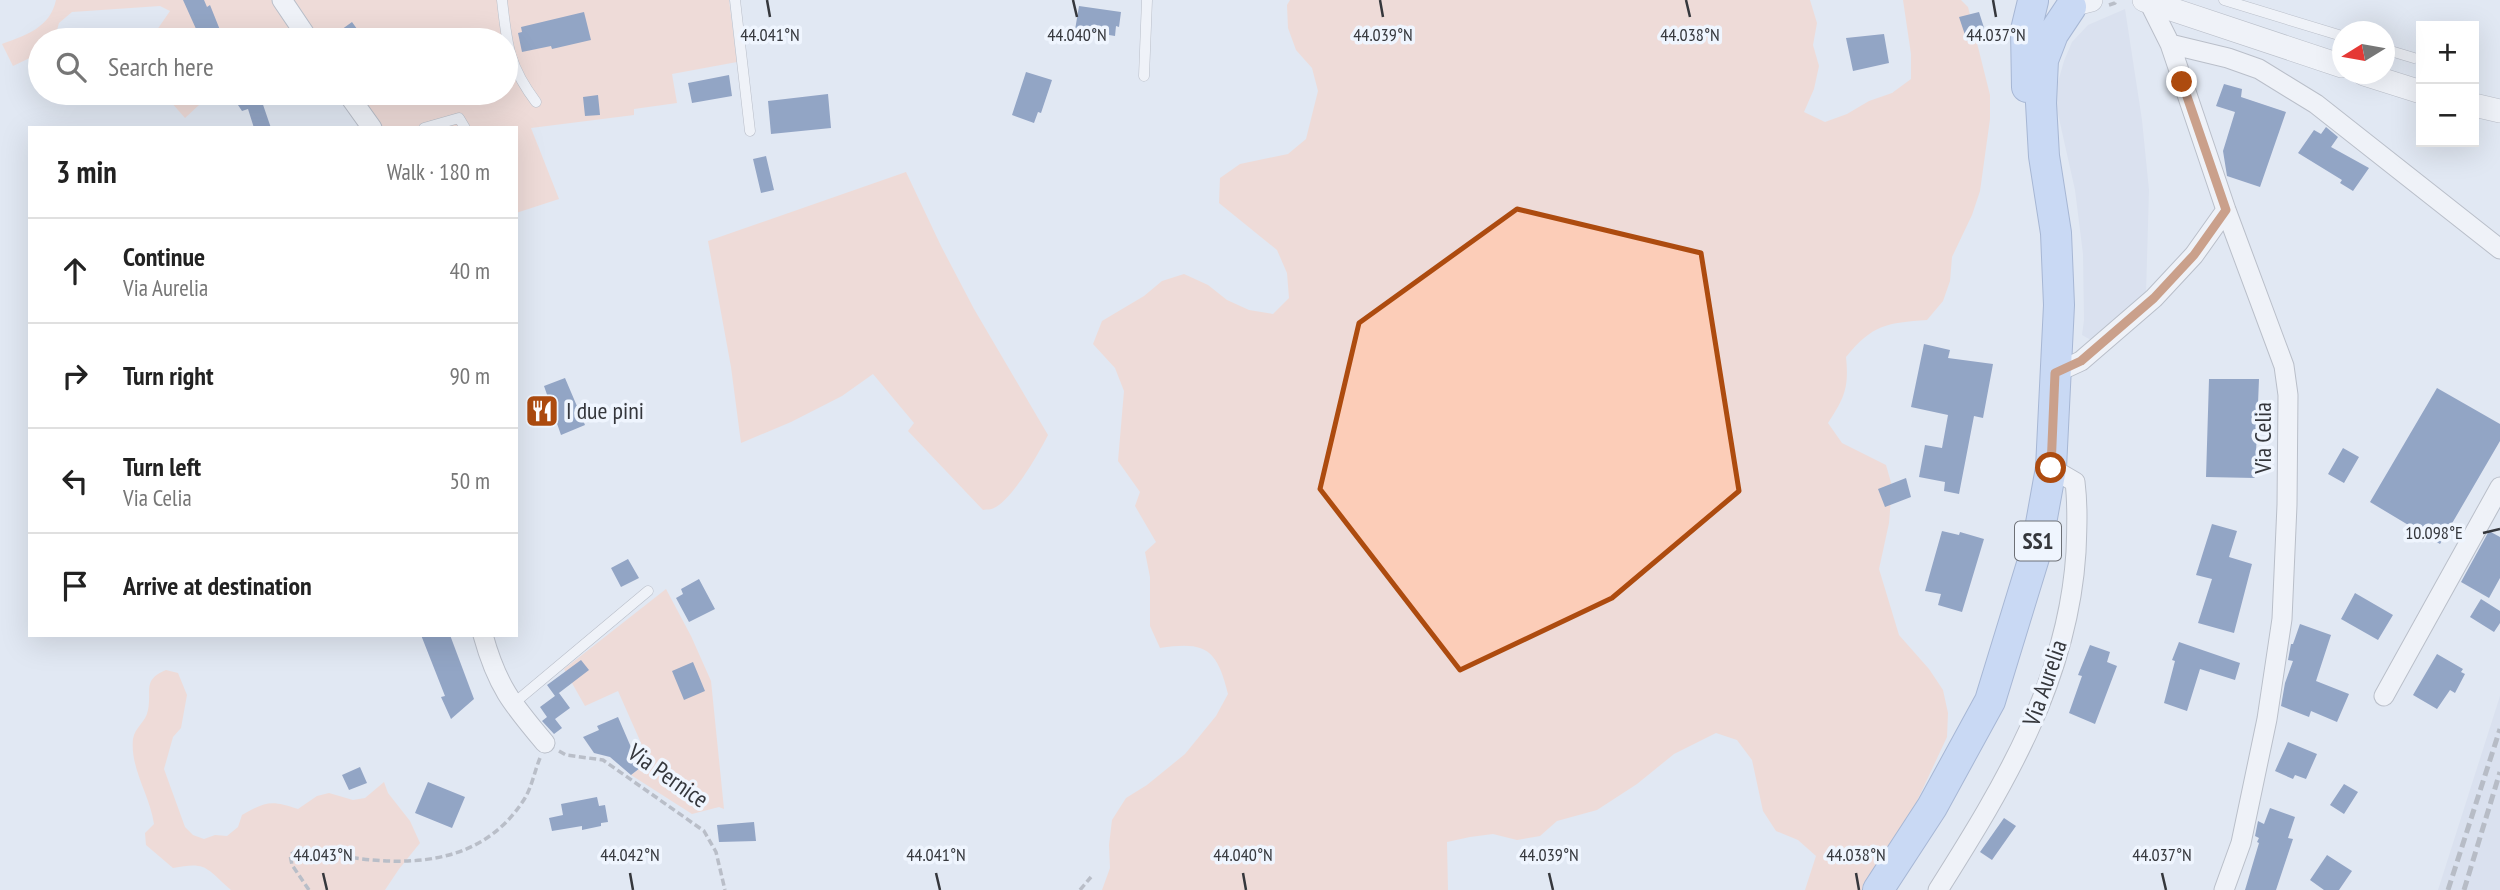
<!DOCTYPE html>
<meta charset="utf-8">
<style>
body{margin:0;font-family:"PT Sans Narrow",sans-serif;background:#f2f2f2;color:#222}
.controls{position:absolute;right:21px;top:21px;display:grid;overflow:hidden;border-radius:0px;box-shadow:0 7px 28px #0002}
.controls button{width:63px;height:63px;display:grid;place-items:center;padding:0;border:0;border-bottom:2px solid #e0e0e0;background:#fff;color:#222;font:35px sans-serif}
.compass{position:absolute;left:2332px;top:21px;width:63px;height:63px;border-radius:50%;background:#fff;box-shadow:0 7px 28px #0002;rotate:259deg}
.stop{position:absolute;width:21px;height:21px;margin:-16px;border:5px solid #ad4b0f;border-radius:50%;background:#fff}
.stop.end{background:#ad4b0f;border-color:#fff;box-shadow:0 2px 7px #0008}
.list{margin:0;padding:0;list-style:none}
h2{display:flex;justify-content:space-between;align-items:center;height:91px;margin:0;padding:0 28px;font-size:30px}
h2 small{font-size:23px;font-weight:400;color:#767676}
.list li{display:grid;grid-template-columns:46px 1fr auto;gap:21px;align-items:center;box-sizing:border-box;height:105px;padding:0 28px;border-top:2px solid #e0e0e0}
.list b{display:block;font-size:26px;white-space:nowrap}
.list p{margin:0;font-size:23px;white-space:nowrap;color:#767676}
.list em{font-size:23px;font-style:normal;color:#767676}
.icon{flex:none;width:38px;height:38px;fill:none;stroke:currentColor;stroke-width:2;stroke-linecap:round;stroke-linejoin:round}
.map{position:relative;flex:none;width:2500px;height:890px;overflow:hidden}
.search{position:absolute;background:#fff;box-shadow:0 7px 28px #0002;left:28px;top:28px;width:490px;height:77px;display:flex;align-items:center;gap:18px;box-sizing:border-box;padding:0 24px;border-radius:38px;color:#767676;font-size:26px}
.panel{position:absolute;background:#fff;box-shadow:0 7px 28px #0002;left:28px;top:126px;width:490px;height:511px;border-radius:0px}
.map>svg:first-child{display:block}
</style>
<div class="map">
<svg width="2500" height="890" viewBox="0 0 2500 890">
<rect width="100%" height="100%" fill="#e1e8f3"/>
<path fill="#d0daeb" d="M2125 9 2142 120 2149 190 2146 294 2091 340 2082 335 2084 320 2083 254 2075 190 2054 96 2064 61 2072 42 2088 25Z
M2500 696V890H2438Z"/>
<path fill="#fccdb8" d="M56 0H272L302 40H150L170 11 160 6 72 12 59 23 54 40H40V53L13 66 2 44C26 35 50 28 56 0Z
M290 0H729L737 62 672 74 677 103 634 109V115L531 128 559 199 516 213V128L385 127 377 123 355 93H506V40H365L352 23 327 40H321L319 31H312L305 17 299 16Z
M1290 0H1810L1817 23 1813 45 1819 66 1814 89 1804 112 1825 122 1847 114 1869 101 1892 93 1911 79V54L1903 0H1961L1968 7 1990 95V119L1980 191 1972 215 1952 257 1950 281 1943 301 1927 320C1887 323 1873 324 1846 357 1849 387 1845 397 1828 423L1842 443 1886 465 1892 486 1889 523 1879 569 1899 635 1929 669 1943 690 1948 713 1947 737 1903 831 1863 890H1805L1816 856 1798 840 1776 831 1763 811 1752 760 1737 740 1716 733 1674 754 1637 784 1597 810 1557 821 1540 836 1517 840 1493 834 1470 837 1447 842 1448 890H1102L1110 868 1109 845 1112 820 1126 798 1147 785 1185 754 1216 716 1228 694C1217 649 1206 641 1160 648L1150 626V577L1145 552 1156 542 1135 506 1140 492 1118 461 1124 391 1115 368 1093 344 1102 321 1144 296 1162 281 1184 274 1208 285 1227 300 1249 310 1273 314 1289 298 1287 273 1277 250 1219 203 1220 178 1240 164 1288 154 1306 139 1318 91 1312 68 1296 50 1288 28 1287 5Z
M163 93H212L185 118Z
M906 172 941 246 974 309 1048 435C1039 453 1012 500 994 508 991 510 987 509 983 510L908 431 914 423 873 374 842 396 791 422 741 443 731 367 708 241Z
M666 589 691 636 711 681 724 809 719 807 692 814 631 775 649 761 618 691 585 706 564 669Z
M166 670 178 673 187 695 181 728 173 737 164 769 185 827 193 835 204 839 215 835 227 836 238 827 242 815C267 801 271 800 298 809L317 796 329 793 353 800 365 798 384 782 388 793 410 821 420 843 399 869 385 890H231C206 868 207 861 173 868L146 845 145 833 154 824C150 795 130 769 133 739 135 727 146 722 148 710 152 690 142 680 166 670Z"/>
<path fill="#32548f" d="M183 0H204L207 7 210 5 224 40H201Z
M1079 6 1121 12 1119 27 1116 26 1115 36 1109 35V38L1081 34V31L1075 30Z
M584 12 591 40 552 49 551 46 522 52 518 33 522 32 521 27Z
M1979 12 1986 34 1967 41 1959 17Z
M352 22 365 40H327Z
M1884 34 1889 63 1853 71 1846 38Z
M1026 72 1052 80 1041 113 1038 112 1034 123 1012 115Z
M729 75 732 96 692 103 688 83Z
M2224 84 2242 89 2241 97 2286 112 2260 187 2227 176 2223 151 2235 112 2216 106Z
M230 93H259L271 128H254L248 109 242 111Z
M828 94 831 128 771 134 768 101Z
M598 95 600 115 585 116 583 97Z
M2326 127 2338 137 2331 147 2369 168 2353 191 2340 183 2342 180 2298 153 2314 130 2321 134Z
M766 156 774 190 761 193 753 159Z
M1924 344 1950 350 1948 358 1993 364 1983 418 1974 416 1959 494 1944 491 1945 482 1919 477 1925 445 1942 448 1948 415 1911 407Z
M565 378 585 425 561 435 544 386Z
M2209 379H2259L2255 478 2206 477Z
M2437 388 2500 424V441L2440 544 2370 502Z
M2343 448 2359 457 2344 483 2328 474Z
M1906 478 1911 497 1885 507 1878 489Z
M2212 524 2237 531 2229 557 2252 564 2234 633 2198 623 2212 579 2196 575Z
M1942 531 1959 535 1960 532 1984 539 1962 612 1938 605 1941 594 1925 591Z
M2489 531 2500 537V578L2489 598 2461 582Z
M628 559 639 578 621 587 611 568Z
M699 579 715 609 689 622 676 598 683 594 681 589Z
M2355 593 2393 615 2378 640 2341 619Z
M2481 599 2500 611V623L2494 632 2470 617Z
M2300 624 2331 635 2316 681 2349 694 2337 722 2311 711 2309 717 2281 706 2285 683 2293 661 2288 660 2291 644H2293Z
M421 635H450L474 699 451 719 441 697 445 696Z
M2179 642 2240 663 2235 680 2200 669 2187 711 2164 703 2175 661 2172 660Z
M2090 645 2110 652 2107 662 2117 666 2095 724 2069 713 2082 676 2078 675Z
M2437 654 2463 669 2461 672 2465 674 2455 693 2450 690 2437 709 2413 695Z
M581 660 589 670 555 696 547 685Z
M693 662 705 691 684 700 672 671Z
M559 693 570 708 555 719 562 728 554 734 542 721 547 717 540 707Z
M618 717 640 768 631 775 610 757 594 753 583 737 599 730 597 726Z
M2288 742 2317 754 2306 779 2295 775 2293 779 2275 771Z
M360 767 367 783 349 790 342 775Z
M428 782 465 797 452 828 415 813Z
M2344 784 2358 792 2344 814 2330 805Z
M597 797 599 806 605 805 608 822 601 823V826L582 830V826L552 831 549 818 563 815 561 804Z
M2270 808 2295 817 2288 838 2293 839 2276 890H2245L2259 843 2257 842 2259 838 2255 836 2258 821 2264 824Z
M2004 818 2016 826 1992 860 1980 852Z
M754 822 756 841 719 842 717 825Z
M2327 855 2352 871 2339 890H2324L2310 880Z"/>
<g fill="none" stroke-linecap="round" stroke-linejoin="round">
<defs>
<path id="service" d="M502 0C507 44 508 65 536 102
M735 0 750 131
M2224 0 2342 36
M2384 49 2414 58
M1144 76 1147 0
M424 128 459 118 465 128
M513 704 648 591"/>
<path id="minor" d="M282 0 309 40
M2150 4 2170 44 2226 210 2284 366 2288 395 2287 505 2282 619 2267 719 2241 843 2224 890
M2170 44 2228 58 2259 69 2316 104 2500 249
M347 93 372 128
M2055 373 2081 361 2154 298 2194 255 2226 210
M483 635C497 686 512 704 545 743
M2384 696 2500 487
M1938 890C2005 784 2068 680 2076 552 2077 528 2078 506 2075 482L2051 468"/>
<path id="tertiary" d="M2144 0 2342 66
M2075 4 2091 0
M2364 74 2421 92
M2474 105 2500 111"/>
<path id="primary" d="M2027 87 2026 30 2033 1
M1878 890 1932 807 1990 701 2036 551 2051 468 2059 305 2056 233 2044 156 2041 103 2043 60 2053 34 2071 7"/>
</defs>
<use href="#service" stroke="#888e98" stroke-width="11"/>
<use href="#minor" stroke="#888e98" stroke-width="21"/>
<use href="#tertiary" stroke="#888e98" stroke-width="24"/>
<use href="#primary" stroke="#5e7cb0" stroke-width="32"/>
<path stroke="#888d95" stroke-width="3.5" stroke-dasharray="7 3.5" stroke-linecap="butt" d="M2109 5 2115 3 2116 0
M559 751 566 755 603 760 704 831 716 852 725 890
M309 890 292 865 290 855 298 849H306C383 866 476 877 525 798 532 786 535 770 540 758
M1080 890 1091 877"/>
<use href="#service" stroke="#fff" stroke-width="10"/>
<use href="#minor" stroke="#fff" stroke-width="19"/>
<use href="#tertiary" stroke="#fff" stroke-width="23"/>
<use href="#primary" stroke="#acc7f5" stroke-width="30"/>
<path stroke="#848890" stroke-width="5" stroke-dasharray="10 5" stroke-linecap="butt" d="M2448 890 2500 729
M2464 890 2500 772"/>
</g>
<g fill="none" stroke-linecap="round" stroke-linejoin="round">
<path stroke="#ad4b0f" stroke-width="9" d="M2051 468 2055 373 2081 361 2154 298 2194 255 2226 210 2182 82"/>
</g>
<path d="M0 0H2500V890H0ZM1517 209 1701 253 1739 491 1612 598 1460 670 1320 489 1359 323Z" fill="#e1e8f3" fill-opacity=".55" fill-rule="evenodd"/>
<path fill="none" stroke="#ad4b0f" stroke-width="5" stroke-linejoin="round" d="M1517 209 1701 253 1739 491 1612 598 1460 670 1320 489 1359 323Z"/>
<path fill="none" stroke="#35373c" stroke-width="2.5" d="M767 0 770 17M1073 0 1077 17M1380 0 1383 17M1686 0 1690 17M1993 0 1996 17M2483 533 2500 529M323 873 327 890M630 873 633 890M936 873 940 890M1243 873 1246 890M1549 873 1553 890M1856 873 1859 890M2162 873 2166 890"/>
<defs>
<symbol id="restaurant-square" viewBox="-11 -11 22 22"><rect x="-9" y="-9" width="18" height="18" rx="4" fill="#ad4b0f" stroke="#eff5fe"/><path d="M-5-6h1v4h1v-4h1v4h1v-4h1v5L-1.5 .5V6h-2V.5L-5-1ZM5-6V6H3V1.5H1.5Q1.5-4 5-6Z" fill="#fff"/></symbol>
</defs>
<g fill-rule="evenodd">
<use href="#restaurant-square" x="523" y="392" width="38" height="38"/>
</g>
<g text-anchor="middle" stroke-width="7" stroke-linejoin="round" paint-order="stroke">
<rect fill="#eff5fe" stroke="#6d7076" stroke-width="2" x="2015" y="521.5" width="46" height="39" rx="5"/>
<g font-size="23" font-weight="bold" fill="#35373c">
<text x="2038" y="549">SS1</text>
</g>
<g font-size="24" fill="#35373c" stroke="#eff5fe" text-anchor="start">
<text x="566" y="419">I due pini</text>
</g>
<g font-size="24" fill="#35373c" stroke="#eff5fe">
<text transform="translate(2263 438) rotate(-90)" y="8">Via Celia</text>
<text transform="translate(2045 683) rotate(-71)" y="8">Via Aurelia</text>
<text transform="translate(668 776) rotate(35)" y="8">Via Pernice</text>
</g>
</g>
<g font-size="18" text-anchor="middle" fill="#35373c" stroke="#eff5fe" stroke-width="7" stroke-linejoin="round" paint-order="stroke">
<text x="770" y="41">44.041°N</text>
<text x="1077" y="41">44.040°N</text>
<text x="1996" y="41">44.037°N</text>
<text x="1383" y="41">44.039°N</text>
<text x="1690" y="41">44.038°N</text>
<text x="2434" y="539">10.098°E</text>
<text x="323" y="861">44.043°N</text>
<text x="630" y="861">44.042°N</text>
<text x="936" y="861">44.041°N</text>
<text x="1243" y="861">44.040°N</text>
<text x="1549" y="861">44.039°N</text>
<text x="1856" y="861">44.038°N</text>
<text x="2162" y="861">44.037°N</text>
</g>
</svg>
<div class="controls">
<button>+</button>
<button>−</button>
</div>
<svg class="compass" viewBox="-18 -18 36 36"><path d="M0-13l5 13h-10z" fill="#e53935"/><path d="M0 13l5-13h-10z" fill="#767676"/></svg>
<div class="stop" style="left:2051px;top:468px"></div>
<div class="stop end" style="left:2182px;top:82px"></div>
<div class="search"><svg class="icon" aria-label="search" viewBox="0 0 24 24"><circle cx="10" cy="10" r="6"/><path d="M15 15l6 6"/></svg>Search here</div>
<section class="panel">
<h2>3 min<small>Walk · 180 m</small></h2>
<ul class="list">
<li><svg class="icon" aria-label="ahead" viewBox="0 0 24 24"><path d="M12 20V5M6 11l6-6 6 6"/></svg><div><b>Continue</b><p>Via Aurelia</p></div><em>40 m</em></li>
<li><svg class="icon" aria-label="right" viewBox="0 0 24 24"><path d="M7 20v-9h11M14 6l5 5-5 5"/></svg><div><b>Turn right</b></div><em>90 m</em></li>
<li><svg class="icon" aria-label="left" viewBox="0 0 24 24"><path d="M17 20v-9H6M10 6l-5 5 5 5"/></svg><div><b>Turn left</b><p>Via Celia</p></div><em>50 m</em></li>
<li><svg class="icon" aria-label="arrive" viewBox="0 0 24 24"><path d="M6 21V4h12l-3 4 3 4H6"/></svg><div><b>Arrive at destination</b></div></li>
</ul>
</section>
</div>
